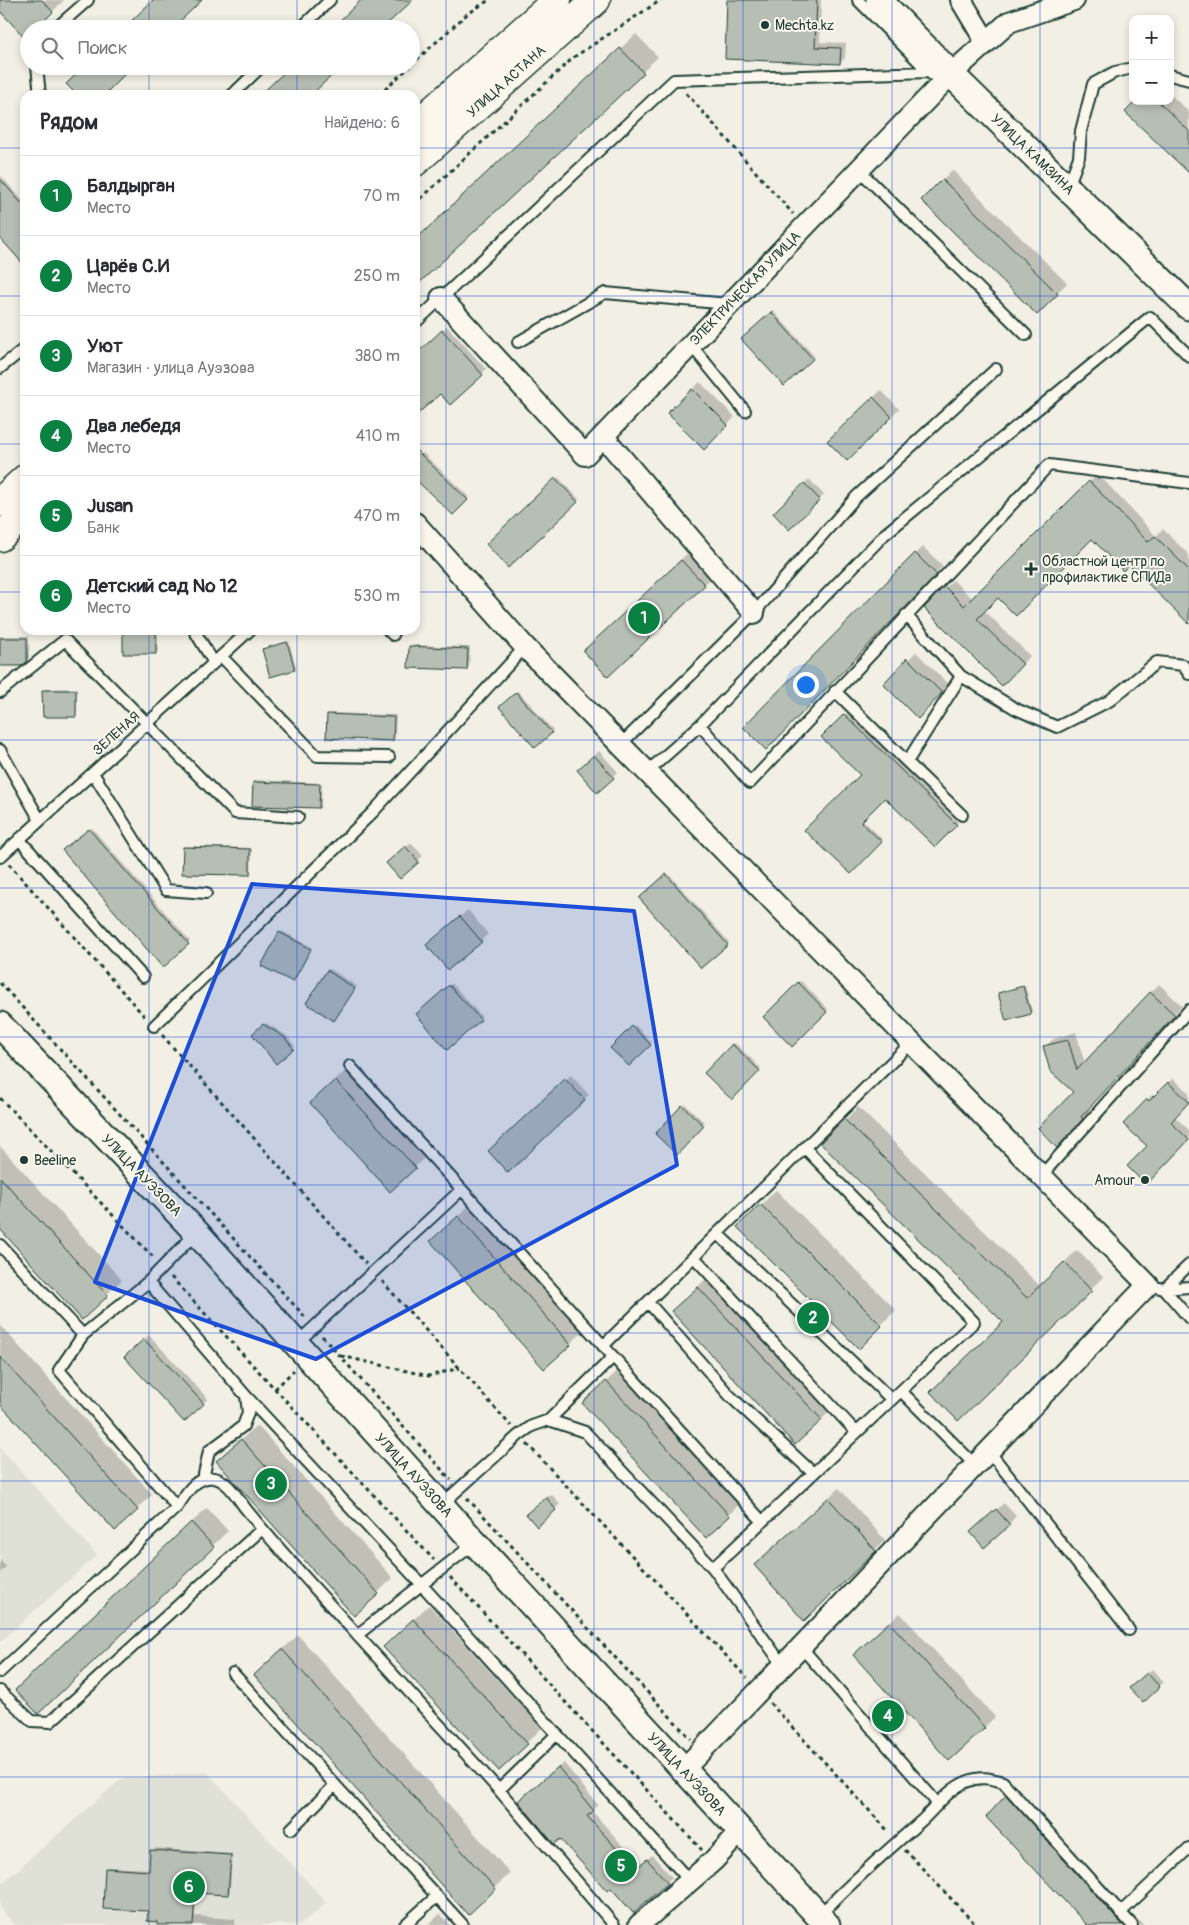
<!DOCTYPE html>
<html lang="ru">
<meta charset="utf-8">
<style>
body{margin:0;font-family:Pangolin,sans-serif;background:#f2f2f3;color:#2b2b33}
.controls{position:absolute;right:15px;top:15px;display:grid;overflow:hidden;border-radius:10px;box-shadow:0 2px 8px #0003}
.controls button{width:45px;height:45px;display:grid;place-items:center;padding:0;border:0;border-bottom:1px solid #e1e1e2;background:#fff;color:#2b2b33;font:25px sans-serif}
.you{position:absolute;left:805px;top:684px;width:18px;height:18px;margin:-12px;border:4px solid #fff;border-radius:50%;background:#1a73e8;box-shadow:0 0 0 8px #1a73e833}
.badge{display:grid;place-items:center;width:32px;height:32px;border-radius:50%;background:#0b8043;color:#fff;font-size:16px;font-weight:700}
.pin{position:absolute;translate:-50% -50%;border:2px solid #fff;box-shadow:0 1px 5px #0006}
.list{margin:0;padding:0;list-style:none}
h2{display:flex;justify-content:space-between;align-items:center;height:65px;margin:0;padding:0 20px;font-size:21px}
h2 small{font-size:16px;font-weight:400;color:#7c7c81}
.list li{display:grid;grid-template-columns:32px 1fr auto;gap:15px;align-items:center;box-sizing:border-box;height:80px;padding:0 20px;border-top:1px solid #e1e1e2}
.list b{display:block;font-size:19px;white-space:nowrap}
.list p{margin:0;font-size:16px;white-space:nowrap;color:#7c7c81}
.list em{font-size:16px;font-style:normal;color:#7c7c81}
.icon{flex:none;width:28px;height:28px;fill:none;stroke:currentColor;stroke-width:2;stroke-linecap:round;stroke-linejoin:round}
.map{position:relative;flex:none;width:1189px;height:1925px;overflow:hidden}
.search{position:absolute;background:#fff;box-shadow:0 2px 8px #0003;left:20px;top:20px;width:400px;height:55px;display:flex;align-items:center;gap:12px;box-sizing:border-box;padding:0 18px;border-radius:28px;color:#7c7c81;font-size:19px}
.panel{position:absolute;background:#fff;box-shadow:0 2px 8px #0003;left:20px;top:90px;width:400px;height:545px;border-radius:15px}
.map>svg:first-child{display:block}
</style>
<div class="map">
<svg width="1189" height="1925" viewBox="0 0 1189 1925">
<rect width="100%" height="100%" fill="#f2f0e5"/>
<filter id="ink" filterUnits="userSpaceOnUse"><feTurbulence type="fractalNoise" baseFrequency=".02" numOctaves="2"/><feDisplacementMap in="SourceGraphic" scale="10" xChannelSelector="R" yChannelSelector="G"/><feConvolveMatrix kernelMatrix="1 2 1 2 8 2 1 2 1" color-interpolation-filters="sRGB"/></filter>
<g filter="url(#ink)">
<path fill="#e0e1d6" d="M0 1448 97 1555 0 1642Z
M207 1772 326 1902 301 1925H15L0 1909V1885L121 1779Z"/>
<path fill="#0003" d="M0 0H64L52 12 0 9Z
M729 0H821L820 42 846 43 845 58 840 63Z
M636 34 658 57 415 286V240Z
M1170 94 1189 112V172L1137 101H1170Z
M952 170 1067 283 1037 313 923 200Z
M0 175 25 203V257L0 236Z
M773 311 814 356 784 384 743 339Z
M447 326 486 369 482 374 440 392 415 414V356Z
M700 382 735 417 704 448 669 413Z
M881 390 899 409 847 459 829 441Z
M423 453 469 497 453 514 415 477V461Z
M1098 474 1156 536 1163 529 1189 555V622L1130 563 1092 538 998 596 984 610 1030 656 1002 684 926 608 953 580 973 599Z
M558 477 579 499 508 566 487 544Z
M809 479 824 495 789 528 775 513Z
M923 547 943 566 766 748 745 727Z
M691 550 714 575 704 585 595 641Z
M124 630H158V651L156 653Z
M0 636H29V658L21 665H0Z
M289 641 296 667 294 669 264 649Z
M412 645 470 647 469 667 466 669 410 647Z
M916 652 949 685 925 710 884 684Z
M77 688V713L75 715 43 691 45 689Z
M518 691 553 730 535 746 501 707Z
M330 713 396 715 395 738 393 740 328 715Z
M847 713 958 822 935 846 885 796 862 819 883 840 851 872 861 775 823 737Z
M599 751 618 772 597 791 583 766Z
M256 780 322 783 321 805 319 807 254 782Z
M92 828 190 941 163 966 65 848Z
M411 843 423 856 400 877 392 859Z
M186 846 252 848 251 872 249 874 184 848Z
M668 873 729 942 701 967 640 898Z
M468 910 488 934 481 941 436 937Z
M282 931 312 947 294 979 280 933Z
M330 969 357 986 336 1018 328 971Z
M801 981 828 1009 792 1045 765 1017Z
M452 983 482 1017 448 1048 418 1014Z
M1159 984 1182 1006 1088 1108 1090 1110 1065 1138 1075 1092 1045 1047 1053 1039 1076 1032 1085 1064Z
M1025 985 1032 1011 1030 1013 1000 993Z
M266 1023 286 1035 295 1046 276 1062 253 1034Z
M635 1025 652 1042 629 1065 612 1048Z
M735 1043 761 1068 732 1098 705 1073Z
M351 1066 430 1152 415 1167 326 1088Z
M571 1075 589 1095 508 1171 489 1151Z
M1173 1078 1189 1093V1102L1175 1117 1189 1130V1138L1146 1183 1149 1146 1125 1123 1152 1095 1155 1097Z
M685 1104 705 1123 677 1153 657 1134Z
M858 1107 1040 1286 1077 1250 1103 1277 958 1419 1004 1322 822 1143Z
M0 1146 122 1280 82 1318 0 1228Z
M776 1190 896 1310 859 1347 739 1227Z
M473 1202 586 1329 544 1368 432 1241Z
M713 1272 836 1405 821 1420 688 1296Z
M0 1325 152 1494 137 1509 0 1402Z
M149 1335 208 1399 184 1421 126 1357Z
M622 1367 744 1500 706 1536 599 1388Z
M257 1425 393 1578 354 1615 218 1461Z
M839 1488 885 1540 804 1620 765 1555Z
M551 1494 560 1504 537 1525 532 1510Z
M1004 1503 1016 1516 1009 1524 979 1525Z
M207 1508 228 1531 38 1712 31 1675Z
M0 1560 6 1567 0 1573Z
M429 1605 542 1728 499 1769 400 1632Z
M900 1613 995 1717 950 1760 865 1645Z
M298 1635 510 1873 495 1888 271 1660Z
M1152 1669 1164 1682 1143 1701 1136 1684Z
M564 1763 598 1805 592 1811 640 1865 652 1855 672 1877 667 1882 611 1886 524 1796Z
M1016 1787 1125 1909 1144 1925H1088L1007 1796Z
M154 1848 232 1854 230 1891 228 1894 196 1891 195 1916 235 1919V1925H158V1921L149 1910 106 1869 108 1867 151 1869Z
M440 1914 450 1925H428Z"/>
<path fill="#b7beb3" stroke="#1f3d34" d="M0 0H42L53 12 36 29H29V35L25 38 0 11Z
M153 0H202L172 29H123Z
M361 0H413L382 29H331Z
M727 0H817L815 47 841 48 840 64 725 59Z
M620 48 644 73 415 287V240Z
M85 66H133L104 95H77L66 84Z
M291 66H342L311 95H260Z
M1136 101H1158L1189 131V173L1125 112Z
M0 179 25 207V266L0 238Z
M942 179 1058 294 1037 315 921 200Z
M771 312 813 359 784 386 741 339Z
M442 330 483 375 450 405 440 394 415 416V355Z
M692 389 728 425 704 450 667 413Z
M873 397 892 417 847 461 827 441Z
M415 449 468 500 453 515 415 479Z
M555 478 578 502 508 568 486 544Z
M1089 481 1148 542 1155 536 1189 570V624L1129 565 1123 571 1092 539 1016 616 998 598 977 619 1023 664 1002 686 924 608 944 586 964 606Z
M804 483 820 500 789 530 773 513Z
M915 553 937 575 766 750 743 727Z
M681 560 705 585 608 677 583 651Z
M123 630H156V654H123Z
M0 638H27V662L21 666H0Z
M287 642 295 670 270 677 262 649Z
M409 646 468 649 467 670 408 668Z
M907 658 942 693 918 719 883 684Z
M42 690H76V717H43Z
M516 692 552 733 535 748 499 707Z
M327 714 394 717 393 741 326 738Z
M844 714 957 825 935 847 885 798 861 822 882 842 851 874 804 830 860 775 821 737Z
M594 755 614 778 597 793 577 770Z
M253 782 320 784 319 808 252 806Z
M89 829 189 944 163 968 62 850Z
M405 846 419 862 400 879 386 863Z
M183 847 250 849V875L182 874Z
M666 874 728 945 701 968 639 898Z
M460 916 482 942 448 970 426 945Z
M279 932 311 949 293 982 261 966Z
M327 970 355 989 334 1021 306 1003Z
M798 982 827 1012 792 1047 763 1017Z
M449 985 481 1020 447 1050 416 1014Z
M1023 986 1031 1014 1006 1021 998 993Z
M1150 992 1175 1015 1081 1117 1083 1119 1057 1148 1038 1128 1073 1092 1050 1071 1043 1046 1068 1040 1077 1070Z
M263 1024 284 1037 294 1049 276 1064 252 1034Z
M632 1026 651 1045 629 1066 610 1048Z
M732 1044 760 1071 732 1100 704 1073Z
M565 1079 585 1100 508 1173 488 1151Z
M335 1080 416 1168 390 1192 310 1103Z
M1168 1082 1189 1102 1171 1122 1189 1140 1146 1185 1127 1166 1147 1146 1123 1124 1147 1099 1149 1101Z
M682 1105 704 1126 677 1155 655 1134Z
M844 1119 1027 1298 1064 1262 1092 1291 958 1421 930 1392 1003 1322 820 1143Z
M0 1177 108 1296 82 1320 0 1229Z
M760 1204 882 1326 859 1349 737 1227Z
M458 1216 571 1345 544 1369 430 1241Z
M698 1287 822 1420 795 1445 671 1311Z
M144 1339 204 1404 184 1422 124 1357Z
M0 1357 138 1510 115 1531 0 1404Z
M606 1381 730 1516 706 1538 582 1403Z
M241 1439 379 1594 354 1616 216 1461Z
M546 1497 556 1510 537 1527 526 1514Z
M828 1498 876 1551 804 1621 754 1565Z
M996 1509 1010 1525 984 1548 970 1532Z
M191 1522 214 1547 38 1714 15 1690Z
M413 1619 528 1744 499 1771 383 1647Z
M889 1622 985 1728 949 1761 853 1655Z
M282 1649 496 1889 468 1915 254 1675Z
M1147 1673 1160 1687 1143 1703 1129 1688Z
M558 1767 594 1811 587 1816 635 1869 647 1859 668 1883 633 1913 611 1888 607 1891 560 1839 554 1844 518 1801Z
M1006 1795 1115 1917 1123 1925H1087L986 1817Z
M150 1850 231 1855 228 1895 195 1893 193 1925H157V1922L147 1921 148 1911 103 1909 105 1868 149 1871Z"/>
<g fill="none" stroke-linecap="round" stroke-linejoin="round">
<defs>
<path id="service" d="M858 0 932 75
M55 29 88 0
M300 29 330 0
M37 66 40 95
M1170 75 1189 80
M232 95 262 66
M859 170 1026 335
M1068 187 1079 157 1081 131 1093 84 1115 72 1133 68
M415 323 674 80 930 72
M518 342 605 293 729 304
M691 345 745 411
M0 368 25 348
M194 630 214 663
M388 630 393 635
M221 656 317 756 389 757
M961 676 1016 709 1057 727 1109 701 1157 662 1183 665 1189 674
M835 691 907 762 961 676 906 615
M0 692 65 640 235 813 298 817
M700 725 750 783 1049 465 1189 483
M620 745 754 613 856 497 996 369
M0 750 40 820
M907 762 962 815
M647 772 700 725 885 534 1150 317 1189 356
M93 773 166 890 206 893
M19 839 143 977
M0 857 250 630
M154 1026 372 813 525 647
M350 1066 762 1521
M1041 1176 1189 1010
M718 1234 891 1399
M0 1245 83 1335
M694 1257 856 1432
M148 1282 246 1396 248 1413 243 1426 209 1451 203 1479
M1148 1285 1164 1289 1189 1318
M1164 1289 1189 1265
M1164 1289 1189 1287
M648 1302 730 1396 813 1473
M297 1343 461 1190
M603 1346 911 1043
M901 1391 975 1465
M246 1396 421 1584 689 1880
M549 1420 613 1357
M989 1451 1129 1630
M441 1505 519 1435 532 1426 549 1420 585 1432 713 1568
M177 1507 59 1370 83 1335 148 1282 196 1233
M357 1635 499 1790 614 1925
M801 1647 938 1804
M782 1664 713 1568 974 1322 805 1148
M0 1672 177 1507C186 1494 195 1476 214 1478 228 1480 238 1499 246 1509 281 1553 320 1593 357 1635L475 1543
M233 1673 463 1925
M0 1691 32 1721 50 1722 262 1529
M499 1790 557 1734
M291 1829 335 1785
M1120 1913 1189 1848
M819 1916C851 1882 885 1853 920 1822 934 1810 948 1789 966 1782 980 1776 989 1778 1003 1782L1132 1925
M405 1925 437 1896"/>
<path id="minor" d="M961 0 986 42
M441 298 585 455 951 74 1009 22 1074 0
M603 436 754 613
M415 523 525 647 1148 1285 683 1770
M639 1925 713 1861 740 1832"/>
<path id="tertiary" d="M879 0 951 74 1189 307
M0 1025 197 1233 475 1543 827 1925"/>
<path id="primary" d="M415 126 557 0
M415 162 596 0
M0 502 25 479
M0 537 25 514"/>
</defs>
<use href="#service" stroke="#1f3d34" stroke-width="14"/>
<use href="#minor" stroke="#1f3d34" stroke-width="24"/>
<use href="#tertiary" stroke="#1f3d34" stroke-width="29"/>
<use href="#primary" stroke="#1f3d34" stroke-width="31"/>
<path stroke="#1f3d34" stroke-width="3" stroke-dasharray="4 4" stroke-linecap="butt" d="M411 65 466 15 489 0
M686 93 793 214
M379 95 410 66
M415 204 574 57 661 0
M9 864 146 1018
M0 983 306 1318
M162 1035 366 1264
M0 1098 155 1259
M171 1277 434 1560
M382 1281 511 1426
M322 1336 451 1480
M341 1356 429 1376 460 1368
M275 1389 294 1370
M527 1444 747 1678
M467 1498 691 1739
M450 1577 702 1850
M770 1703 889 1832
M905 1850 976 1925"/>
<use href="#service" stroke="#fbf7ec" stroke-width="10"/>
<use href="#minor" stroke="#fbf7ec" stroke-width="20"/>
<use href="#tertiary" stroke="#fbf7ec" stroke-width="25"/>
<use href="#primary" stroke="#fbf7ec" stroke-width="28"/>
</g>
</g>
<path fill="#1d4ed8" fill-opacity="0.2" stroke="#1d4ed8" stroke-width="4" stroke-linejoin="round" d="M252 884 634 911 677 1165 316 1359 95 1282Z"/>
<path fill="none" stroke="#1d4ed8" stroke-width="1" stroke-opacity="0.55" d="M149 0V29M297 0V29M446 0V1925M594 0V1925M743 0V1925M892 0V1925M1040 0V1925M149 66V95M297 66V95M0 148H25M415 148H1189M0 296H25M415 296H1189M0 444H25M415 444H1189M0 592H25M415 592H1189M149 630V1925M297 630V1925M0 740H1189M0 888H1189M0 1037H1189M0 1185H1189M0 1333H1189M0 1481H1189M0 1629H1189M0 1777H1189"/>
<g fill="#1f3d34" stroke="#fbf7ec" stroke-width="2">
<circle cx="765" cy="25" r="5"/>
<path d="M1028.5 561.5h5v5h5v5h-5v5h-5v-5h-5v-5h5z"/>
<circle cx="24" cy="1160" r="5"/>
<circle cx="1145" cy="1180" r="5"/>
</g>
<g text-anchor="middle" stroke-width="4" stroke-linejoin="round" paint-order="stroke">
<g font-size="14" fill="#1f3d34" stroke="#fbf7ec" text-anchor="start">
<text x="775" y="30">Mechta.kz</text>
<text x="1042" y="566">Областной центр по<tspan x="1042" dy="16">профилактике СПИДа</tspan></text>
<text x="34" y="1165">Beeline</text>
<text x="1135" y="1185" text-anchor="end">Amour</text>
</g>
<g font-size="14" fill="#1f3d34" stroke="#fbf7ec">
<text transform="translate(506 81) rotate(-42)" y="5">УЛИЦА АСТАНА</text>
<text transform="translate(1033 154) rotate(44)" y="5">УЛИЦА КАМЗИНА</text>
<text transform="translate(745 288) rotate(-46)" y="5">ЭЛЕКТРИЧЕСКАЯ УЛИЦА</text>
<text transform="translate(116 733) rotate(-42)" y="5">ЗЕЛЕНАЯ</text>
<text transform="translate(142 1175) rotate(46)" y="5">УЛИЦА АУЭЗОВА</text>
<text transform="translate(414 1475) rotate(48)" y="5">УЛИЦА АУЭЗОВА</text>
<text transform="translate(687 1774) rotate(47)" y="5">УЛИЦА АУЭЗОВА</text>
</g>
</g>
</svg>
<div class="controls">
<button>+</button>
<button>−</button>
</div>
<div class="you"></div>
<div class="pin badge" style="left:644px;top:618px">1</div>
<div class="pin badge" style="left:813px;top:1318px">2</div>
<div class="pin badge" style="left:271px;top:1484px">3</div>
<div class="pin badge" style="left:888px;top:1716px">4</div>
<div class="pin badge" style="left:621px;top:1866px">5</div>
<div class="pin badge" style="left:189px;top:1887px">6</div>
<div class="search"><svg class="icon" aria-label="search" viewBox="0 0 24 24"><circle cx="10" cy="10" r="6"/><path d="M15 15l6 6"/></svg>Поиск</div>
<section class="panel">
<h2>Рядом<small>Найдено: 6</small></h2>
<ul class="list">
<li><span class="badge">1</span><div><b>Балдырган</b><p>Место</p></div><em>70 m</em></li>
<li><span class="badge">2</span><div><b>Царёв С.И</b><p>Место</p></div><em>250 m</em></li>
<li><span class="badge">3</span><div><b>Уют</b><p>Магазин · улица Ауэзова</p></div><em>380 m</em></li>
<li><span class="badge">4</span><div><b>Два лебедя</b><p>Место</p></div><em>410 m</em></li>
<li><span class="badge">5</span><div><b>Jusan</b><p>Банк</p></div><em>470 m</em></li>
<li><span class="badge">6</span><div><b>Детский сад № 12</b><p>Место</p></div><em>530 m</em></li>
</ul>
</section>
</div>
